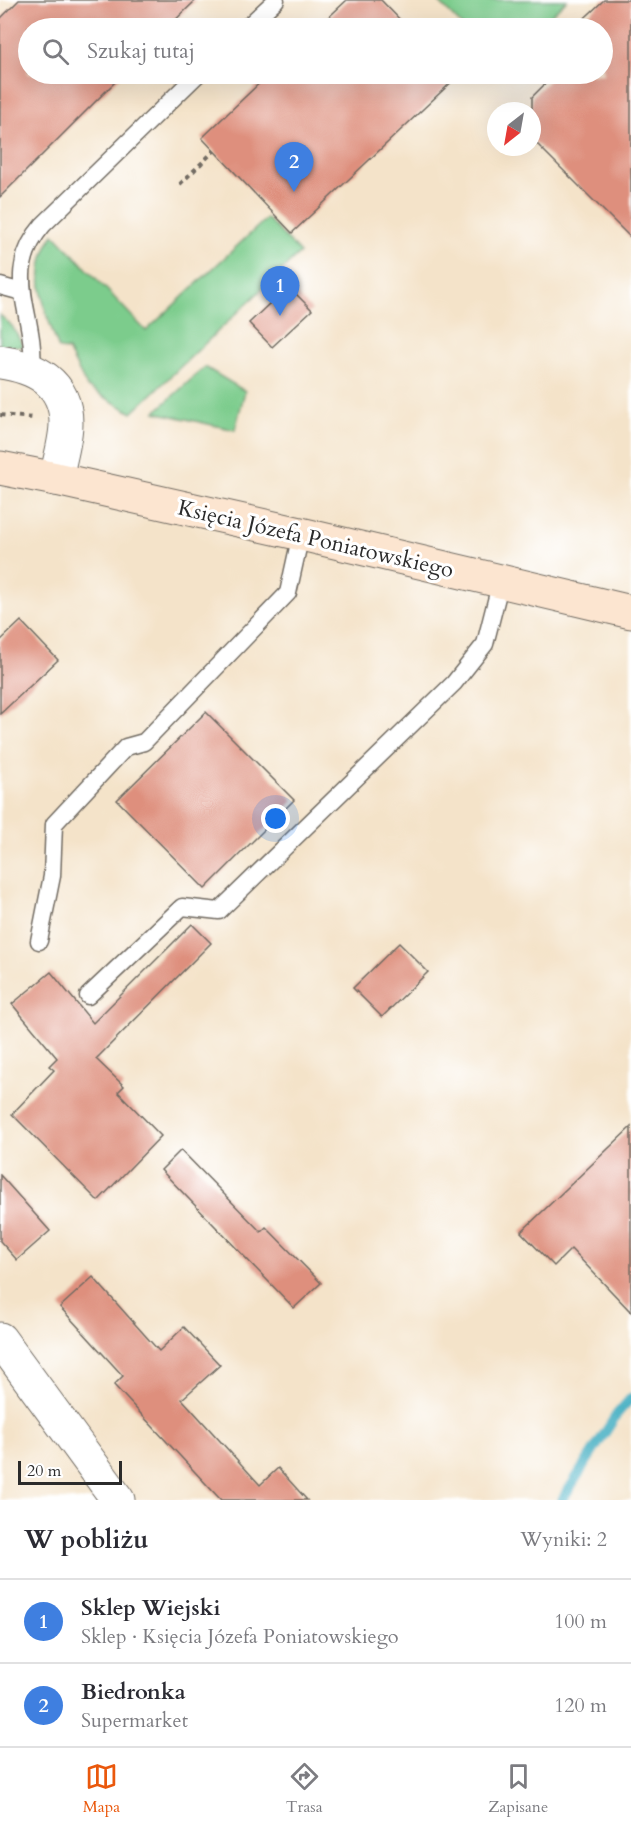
<!DOCTYPE html>
<html lang="pl">
<meta charset="utf-8">
<style>
body{margin:0;font-family:Cardo,serif;background:#f7f7f7;color:#2b2b33}
.compass{position:absolute;left:487px;top:102px;width:54px;height:54px;border-radius:50%;background:#fff;box-shadow:0 6px 24px #0002;rotate:211deg}
.scale{position:absolute;left:18px;bottom:15px;width:104px;box-sizing:border-box;padding-left:6px;border:3px solid #2b2b2b;border-top:0;font-size:16px;line-height:21px;white-space:nowrap;color:#2b2b2b;-webkit-text-stroke:4px #fff;paint-order:stroke}
.you{position:absolute;left:276px;top:819px;width:21px;height:21px;margin:-15px;border:4px solid #fff;border-radius:50%;background:#1a73e8;box-shadow:0 0 0 9px #1a73e833}
.badge{display:grid;place-items:center;width:39px;height:39px;border-radius:50%;background:#ea580c;color:#fff;font-size:20px;font-weight:700}
.pin{position:absolute;translate:-50% -50px;filter:drop-shadow(0 2px 3px #0008)}
.pin::after{content:'';position:absolute;top:32px;width:21px;height:18px;background:inherit;clip-path:polygon(0 0,100% 0,50% 100%)}
.list{margin:0;padding:0;list-style:none}
h2{display:flex;justify-content:space-between;align-items:center;height:78px;margin:0;padding:0 24px;font-size:26px}
h2 small{font-size:20px;font-weight:400;color:#7c7c81}
.list li{display:grid;grid-template-columns:39px 1fr auto;gap:18px;align-items:center;box-sizing:border-box;height:84px;padding:0 24px;border-top:2px solid #e1e1e2}
.list b{display:block;font-size:22px;white-space:nowrap}
.list p{margin:0;font-size:20px;white-space:nowrap;color:#7c7c81}
.list em{font-size:20px;font-style:normal;color:#7c7c81}
.icon{flex:none;width:33px;height:33px;fill:none;stroke:currentColor;stroke-width:2;stroke-linecap:round;stroke-linejoin:round}
.map{position:relative;flex:none;width:631px;height:1500px;overflow:hidden}
.search{position:absolute;background:#fff;box-shadow:0 6px 24px #0002;left:18px;right:18px;top:18px;height:66px;display:flex;align-items:center;gap:15px;box-sizing:border-box;padding:0 21px;border-radius:33px;color:#7c7c81;font-size:22px}
.sheet{height:246px;background:#fff}
nav{display:flex;justify-content:space-around;align-items:center;box-sizing:border-box;height:84px;border-top:2px solid #e1e1e2;background:#fff;font-size:16px;color:#7c7c81}
nav a{display:grid;justify-items:center;gap:3px}
nav .on{color:#ea580c}
.map>svg:first-child{display:block}
</style>
<div class="map">
<svg width="631" height="1500" viewBox="0 0 631 1500">
<rect width="100%" height="100%" fill="#fff"/>
<filter id="ink" filterUnits="userSpaceOnUse"><feTurbulence type="fractalNoise" baseFrequency=".0167" numOctaves="2"/><feDisplacementMap in="SourceGraphic" scale="12" xChannelSelector="R" yChannelSelector="G"/><feConvolveMatrix kernelMatrix="1 2 1 2 8 2 1 2 1" color-interpolation-filters="sRGB"/></filter>
<filter id="wash" filterUnits="userSpaceOnUse"><feTurbulence type="fractalNoise" baseFrequency=".008" numOctaves="4" result="noise"/><feDisplacementMap in="SourceGraphic" scale="24" xChannelSelector="R" yChannelSelector="G"/><feGaussianBlur stdDeviation="1.35" result="paint"/><feColorMatrix in="noise" values="0 0 0 0 0 0 0 0 0 0 0 0 0 0 0 0 0 1.4 0 .05"/><feComposite in="paint" operator="in"/></filter>
<g filter="url(#wash)">
<rect width="100%" height="100%" fill="#f4e3c9"/>
<path fill="#7bcc8c" stroke="#537c5c" stroke-width="1.5" d="M437 0H567L537 28H464Z
M267 218 300 253 132 413 87 387 68 350 59 349C45 311 28 271 54 234L146 331Z
M0 315 12 326 24 347 0 345Z
M205 367 245 391 235 430 155 412Z"/>
<g fill="none" stroke-linecap="round" stroke-linejoin="round">
<path stroke="#44afc2" stroke-width="10" d="M562 1500 617 1414 631 1398"/>
</g>
<g id="blocks">
<path fill="#de8f7d" d="M19 0H196L167 28H28V74H123L0 197V19Z
M347 0H381L408 28H317Z
M604 0H631V238L532 139V97L555 74H603V28H574Z
M269 74H460L292 233 202 138Z
M288 286 312 310 272 347 249 323Z
M21 621 58 660 0 714V641Z
M206 712 294 800 205 889 117 800Z
M192 924 211 943 96 1059 124 1086 118 1092 161 1136 98 1201 12 1114 54 1070 49 1066 57 1058 12 1004 51 972 93 1023Z
M399 943 428 972 382 1017 353 988Z
M631 1127V1312L571 1249 554 1266 521 1232Z
M181 1150 261 1232 266 1227 321 1283 294 1308 161 1170Z
M0 1175 50 1231 17 1260 0 1241Z
M93 1277 159 1351 184 1327 220 1365 182 1399 260 1485 278 1468 307 1500H221L114 1385 123 1376 60 1307Z"/>
</g>
</g>
<g filter="url(#ink)">
<use href="#blocks" fill-opacity="0" stroke="#716b62" stroke-width="1.5"/>
<g fill="none" stroke-linecap="round" stroke-linejoin="round">
<defs>
<path id="service" d="M246 28 276 0
M0 286 22 292
M32 370C37 314 0 275 43 225L198 74
M39 941 52 876 54 824 126 747 144 742 288 593 301 534
M88 996 182 907 219 911 454 683 485 644 501 581"/>
<path id="minor" d="M0 362C35 367 66 382 66 423 66 441 59 461 56 479"/>
<path id="tertiary" d="M0 1339 118 1500"/>
<path id="secondary" d="M0 468 56 479 301 534 631 612"/>
</defs>
<use href="#service" stroke="#716b62" stroke-width="19"/>
<use href="#minor" stroke="#716b62" stroke-width="35"/>
<use href="#tertiary" stroke="#716b62" stroke-width="35"/>
<use href="#secondary" stroke="#716b62" stroke-width="35"/>
<path stroke="#716b62" stroke-width="4" stroke-dasharray="4.5 4.5" stroke-linecap="butt" d="M180 184 214 151
M0 415 33 418"/>
<use href="#service" stroke="#fff" stroke-width="16"/>
<use href="#minor" stroke="#fff" stroke-width="33"/>
<use href="#tertiary" stroke="#fff" stroke-width="33"/>
<use href="#secondary" stroke="#fce5d0" stroke-width="33"/>
</g>
</g>
<g text-anchor="middle" stroke-width="6" stroke-linejoin="round" paint-order="stroke">
<g font-size="22" fill="#2b2b2b" stroke="#fff">
<text transform="translate(316 538) rotate(13)" y="8">Księcia Józefa Poniatowskiego</text>
</g>
</g>
</svg>
<svg class="compass" viewBox="-18 -18 36 36"><path d="M0-13l5 13h-10z" fill="#e53935"/><path d="M0 13l5-13h-10z" fill="#7c7c81"/></svg>
<div class="scale">20 m</div>
<div class="you"></div>
<div class="pin badge" style="left:280px;top:316px;background:#3f7fe0">1</div>
<div class="pin badge" style="left:294px;top:192px;background:#3f7fe0">2</div>
<div class="search"><svg class="icon" aria-label="search" viewBox="0 0 24 24"><circle cx="10" cy="10" r="6"/><path d="M15 15l6 6"/></svg>Szukaj tutaj</div>
</div>
<section class="sheet">
<h2>W pobliżu<small>Wyniki: 2</small></h2>
<ul class="list">
<li><span class="badge" style="background:#3f7fe0">1</span><div><b>Sklep Wiejski</b><p>Sklep · Księcia Józefa Poniatowskiego</p></div><em>100 m</em></li>
<li><span class="badge" style="background:#3f7fe0">2</span><div><b>Biedronka</b><p>Supermarket</p></div><em>120 m</em></li>
</ul>
</section>
<nav>
<a class="on"><svg class="icon" aria-label="map" viewBox="0 0 24 24"><path d="M3 6l6-2 6 2 6-2v14l-6 2-6-2-6 2zM9 4v14M15 6v14"/></svg>Mapa</a>
<a><svg class="icon" aria-label="directions" viewBox="0 0 24 24"><path d="M12 3l9 9-9 9-9-9zM9 14v-3h6M13 9l2 2-2 2"/></svg>Trasa</a>
<a><svg class="icon" aria-label="saved" viewBox="0 0 24 24"><path d="M7 4h10v16l-5-4-5 4z"/></svg>Zapisane</a>
</nav>
